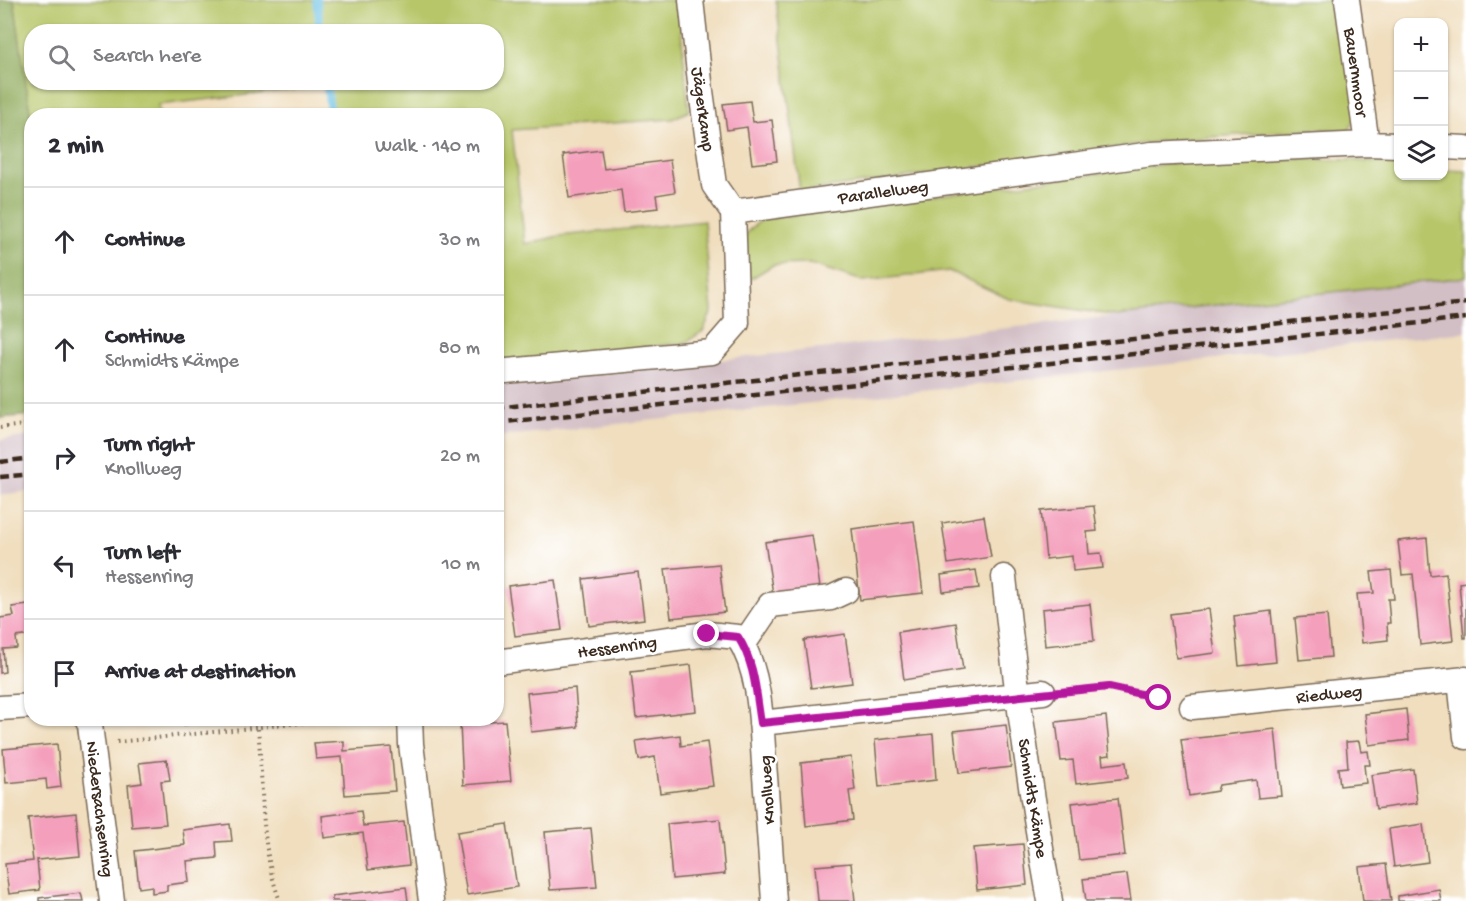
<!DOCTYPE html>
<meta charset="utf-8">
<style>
body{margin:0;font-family:"Gochi Hand",sans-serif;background:#f2f2f3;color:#2b2b33}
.controls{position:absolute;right:18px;top:18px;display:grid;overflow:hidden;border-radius:12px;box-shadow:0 2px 4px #0004}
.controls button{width:54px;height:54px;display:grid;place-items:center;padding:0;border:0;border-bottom:2px solid #e1e1e2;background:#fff;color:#2b2b33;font:30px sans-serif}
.stop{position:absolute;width:18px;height:18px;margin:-14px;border:4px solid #b5179e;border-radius:50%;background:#fff}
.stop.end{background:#b5179e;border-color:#fff;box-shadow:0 2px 6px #0008}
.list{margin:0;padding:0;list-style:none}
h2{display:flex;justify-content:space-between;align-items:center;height:78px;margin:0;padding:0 24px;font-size:26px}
h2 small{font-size:20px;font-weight:400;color:#7c7c81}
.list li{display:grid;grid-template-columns:39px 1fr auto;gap:18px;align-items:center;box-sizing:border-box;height:108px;padding:0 24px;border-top:2px solid #e1e1e2}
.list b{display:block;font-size:22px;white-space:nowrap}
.list p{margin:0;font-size:20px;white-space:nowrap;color:#7c7c81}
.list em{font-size:20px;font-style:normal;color:#7c7c81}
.icon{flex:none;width:33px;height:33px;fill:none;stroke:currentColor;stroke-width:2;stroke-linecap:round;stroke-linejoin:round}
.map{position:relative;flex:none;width:1466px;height:901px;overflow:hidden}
.search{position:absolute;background:#fff;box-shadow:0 2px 4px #0004;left:24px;top:24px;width:480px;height:66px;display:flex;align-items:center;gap:15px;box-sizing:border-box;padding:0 21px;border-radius:24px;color:#7c7c81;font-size:22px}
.panel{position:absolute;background:#fff;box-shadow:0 2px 4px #0004;left:24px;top:108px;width:480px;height:618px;border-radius:24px}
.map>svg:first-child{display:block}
</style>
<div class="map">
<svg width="1466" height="901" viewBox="0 0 1466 901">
<rect width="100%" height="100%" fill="#fff"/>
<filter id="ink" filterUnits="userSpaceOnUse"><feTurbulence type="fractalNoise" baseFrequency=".0167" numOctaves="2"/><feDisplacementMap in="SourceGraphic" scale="12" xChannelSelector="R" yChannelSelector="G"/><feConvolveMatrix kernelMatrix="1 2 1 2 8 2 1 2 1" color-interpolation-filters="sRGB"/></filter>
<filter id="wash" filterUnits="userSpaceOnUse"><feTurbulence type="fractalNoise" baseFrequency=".008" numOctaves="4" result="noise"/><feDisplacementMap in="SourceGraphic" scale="24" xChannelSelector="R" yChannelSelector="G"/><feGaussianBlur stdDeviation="1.35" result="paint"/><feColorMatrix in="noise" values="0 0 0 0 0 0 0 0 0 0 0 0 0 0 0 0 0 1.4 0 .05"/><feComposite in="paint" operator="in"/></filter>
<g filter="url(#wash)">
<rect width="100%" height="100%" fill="#f0debe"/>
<path fill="#d2bec5" d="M1466 277V332L497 437 496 385Z
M31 436V491L0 495V440Z"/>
<path fill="#b7c669" stroke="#797844" stroke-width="1.5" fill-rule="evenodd" d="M14 0H678L689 111 672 119 512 130 525 244 559 236 704 221 712 311 703 331 685 343 497 362 496 116 331 115 326 86 158 105 159 115 32 116 31 125ZM32 32H496V82H32Z
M776 0H1340L1357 116 1349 130 1315 129 1161 141 800 192Z
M1212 158 1352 160 1398 165V176H1444V170L1466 171V277L1117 316 1009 299 949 271 863 281 810 264 773 265 747 281C741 252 734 236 764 219Z"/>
<path fill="#91ab5d" stroke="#666a3e" stroke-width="1.5" d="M0 0H14L32 125 31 415 0 418Z"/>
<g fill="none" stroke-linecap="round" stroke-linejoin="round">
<path stroke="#66c0e3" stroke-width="8" d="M317 0 320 32
M326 82 331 116"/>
</g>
<g id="blocks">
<path fill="#f4a0bd" d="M750 101 753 122 772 120 777 161 752 164 747 127 727 130 723 104Z
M601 150 604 169 670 160 675 192 656 195 658 208 624 212 621 190 569 198 563 155Z
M1094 506 1097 531 1087 532 1089 554 1101 553 1103 568 1073 571 1072 556 1046 559 1041 511Z
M984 516 991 557 948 564 942 523Z
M914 521 923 593 860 600 852 529Z
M812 535 820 587 773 594 765 542Z
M1427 538 1430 575 1446 573 1453 641 1420 645 1413 574 1402 575 1398 541Z
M719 564 725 612 671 618 665 569Z
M976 570 979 588 943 592 941 575Z
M1391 570 1394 599H1388L1390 623H1387L1388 640 1362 643 1357 594 1374 593 1371 572Z
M638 572 644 619 589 626 583 579Z
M555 580 562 630 515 636 508 586Z
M1466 582V638H1464L1459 583Z
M1090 604 1094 641 1045 646 1042 609Z
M28 605 32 635 16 637 17 648 3 649 5 672 0 673V618L14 616 12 607Z
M1209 609 1215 653 1176 658 1170 614Z
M1271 611 1276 662 1239 666 1234 616Z
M1327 615 1331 657 1299 660 1295 618Z
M956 623 963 670 904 680 898 632Z
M845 634 852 683 811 688 804 640Z
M691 665 696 711 636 718 631 672Z
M575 688 578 727 531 732 527 693Z
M1406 709 1409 740 1369 745 1365 714Z
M1106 716 1110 755 1102 756 1103 765 1126 762 1128 778 1076 784 1073 760 1061 761 1056 722Z
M183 718H207L208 722 184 725Z
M505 721 511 781 463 785 460 724Z
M1006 725 1011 767 959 773 954 731Z
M1275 729 1282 796 1258 798 1256 780 1219 785 1217 791 1189 796 1181 740Z
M933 734 936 780 879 787 875 740Z
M680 735 681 746 707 742 713 786 660 793 655 757 639 760 636 741Z
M344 741V751L391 747 395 791 345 795 342 757 316 759 314 743Z
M1359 741 1361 752 1368 751 1370 765H1364L1366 783 1340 786 1338 768 1348 767 1346 742Z
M57 744 61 787 47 789 46 779 6 783 3 749Z
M851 757 855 790 849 791 853 820 806 826 801 763Z
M167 760 170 780 161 781 166 824 132 827 128 785 142 783 139 763Z
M1413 769 1417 803 1376 809 1371 775Z
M1118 798 1125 855 1079 860 1072 803Z
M361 811 363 826 404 822 409 865 368 870 363 833 324 838 322 816Z
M76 813 80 856 37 860 40 890 9 894 5 864 33 861 28 818Z
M720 819 725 874 672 879 667 824Z
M230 824 232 841 216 842 217 858 187 861 189 882 167 885V891L152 893V886L139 888 135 851 185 845 183 830Z
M507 824 517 887 467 895 457 832Z
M1423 824 1428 862 1394 867 1389 829Z
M591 828 597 887 550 890 545 832Z
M1023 844 1027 885 977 890 973 848Z
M851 863 855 901H818L815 866Z
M1386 864 1391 901H1363L1359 867Z
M1127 874 1131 901H1086L1083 879Z
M406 887 408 901H332V896Z
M1439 889 1441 901H1398V896Z
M81 893 83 901H39V898Z"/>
</g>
</g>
<g filter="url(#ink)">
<use href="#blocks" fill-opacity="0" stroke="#7a6956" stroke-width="1.5"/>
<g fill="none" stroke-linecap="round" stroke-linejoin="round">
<defs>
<path id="minor" d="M691 0 701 91 714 185 733 212
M1347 0 1367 144
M1444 147 1466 148
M496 372 712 352 737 323 733 212 1152 154 1367 144 1398 145
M1004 577C1015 685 1031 794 1050 901
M743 645 770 605 831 598 846 591
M496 662 707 634 738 637C763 675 761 732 765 776 768 818 771 859 774 901
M1460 680 1466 737
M1192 707 1466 679
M0 708 32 706
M87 718 90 725 112 901
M410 718 411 744 431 901
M761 723 1043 692"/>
</defs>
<use href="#minor" stroke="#7a6956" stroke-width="27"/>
<path stroke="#7a6956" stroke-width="4" stroke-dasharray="1.5 4.5" stroke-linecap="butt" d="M0 428 32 424
M1064 690 1109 687 1169 701
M258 729C264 786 259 846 280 901
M117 742 348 718"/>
<use href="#minor" stroke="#fff" stroke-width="24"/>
<path stroke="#3b2a1e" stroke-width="4.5" stroke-dasharray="9 4.5" stroke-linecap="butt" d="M496 408 1466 303
M496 423 1466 318
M0 462 32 458
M0 477 32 474"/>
</g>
</g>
<g fill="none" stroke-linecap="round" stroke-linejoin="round" filter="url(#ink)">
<path stroke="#b5179e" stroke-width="8" d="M707 634 738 637C755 663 756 693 761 723L1109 687 1159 698"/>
</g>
<g text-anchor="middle" stroke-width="5" stroke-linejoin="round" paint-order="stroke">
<g font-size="18" fill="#3b2a1e" stroke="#fff">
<text transform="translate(1357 72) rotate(82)" y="6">Bauernmoor</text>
<text transform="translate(704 109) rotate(82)" y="6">Jägerkamp</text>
<text transform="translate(883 191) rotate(-8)" y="6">Parallelweg</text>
<text transform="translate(617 646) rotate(-8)" y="6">Hessenring</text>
<text transform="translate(1329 693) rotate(-6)" y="6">Riedweg</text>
<text transform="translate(766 790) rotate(-94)" y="6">Knollweg</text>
<text transform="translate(1034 798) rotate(81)" y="6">Schmidts Kämpe</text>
<text transform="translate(101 809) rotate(83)" y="6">Niedersachsenring</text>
</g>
</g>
</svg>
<div class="controls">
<button>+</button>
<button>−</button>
<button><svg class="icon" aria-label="layers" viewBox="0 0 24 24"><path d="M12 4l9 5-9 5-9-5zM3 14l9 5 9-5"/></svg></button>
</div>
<div class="stop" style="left:1159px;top:698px"></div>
<div class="stop end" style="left:707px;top:634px"></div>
<div class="search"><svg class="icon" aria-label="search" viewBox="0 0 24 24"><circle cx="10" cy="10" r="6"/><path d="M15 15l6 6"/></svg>Search here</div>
<section class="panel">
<h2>2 min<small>Walk · 140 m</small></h2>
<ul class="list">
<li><svg class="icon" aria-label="ahead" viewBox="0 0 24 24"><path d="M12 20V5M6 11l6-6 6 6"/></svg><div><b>Continue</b></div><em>30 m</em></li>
<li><svg class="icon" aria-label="ahead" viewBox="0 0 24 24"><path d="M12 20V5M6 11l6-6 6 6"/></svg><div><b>Continue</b><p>Schmidts Kämpe</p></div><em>80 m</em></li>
<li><svg class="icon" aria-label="right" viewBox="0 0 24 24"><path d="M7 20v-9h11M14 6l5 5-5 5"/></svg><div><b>Turn right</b><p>Knollweg</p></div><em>20 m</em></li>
<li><svg class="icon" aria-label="left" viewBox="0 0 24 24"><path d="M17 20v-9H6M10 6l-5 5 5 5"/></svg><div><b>Turn left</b><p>Hessenring</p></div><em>10 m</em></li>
<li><svg class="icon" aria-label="arrive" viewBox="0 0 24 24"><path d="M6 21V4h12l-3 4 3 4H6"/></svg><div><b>Arrive at destination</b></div></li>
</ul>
</section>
</div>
